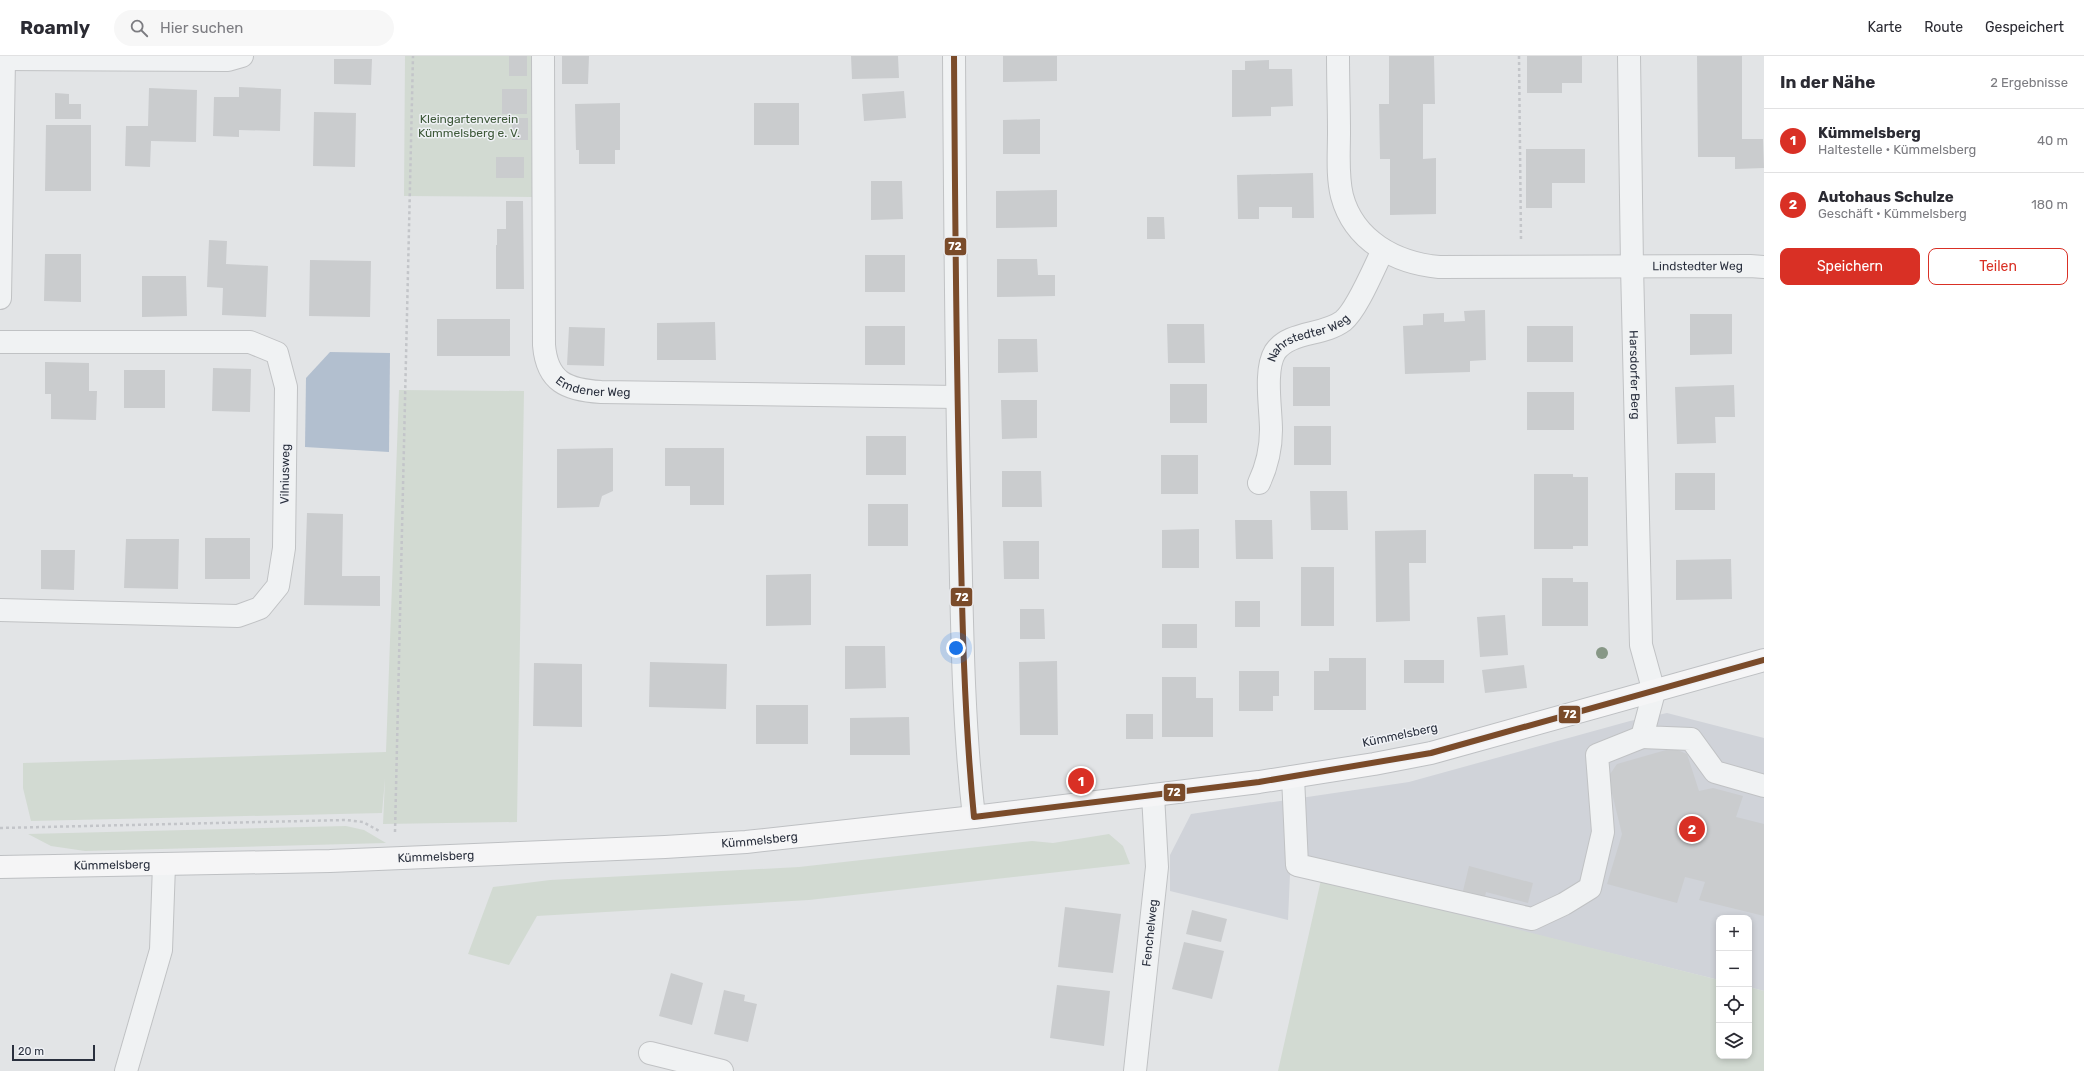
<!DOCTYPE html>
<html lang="de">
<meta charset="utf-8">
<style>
body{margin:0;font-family:Rubik,sans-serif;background:#f7f7f7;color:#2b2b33}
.controls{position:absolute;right:12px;bottom:12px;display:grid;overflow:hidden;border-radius:8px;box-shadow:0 2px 6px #0003}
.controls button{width:36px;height:36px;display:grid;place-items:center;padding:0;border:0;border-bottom:1px solid #e1e1e2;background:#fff;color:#2b2b33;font:20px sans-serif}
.scale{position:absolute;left:12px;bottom:10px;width:83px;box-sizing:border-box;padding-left:4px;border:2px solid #2a303e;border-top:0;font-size:11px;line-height:14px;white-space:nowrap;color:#2a303e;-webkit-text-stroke:3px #eff1f5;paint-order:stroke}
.you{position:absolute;left:956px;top:592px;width:14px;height:14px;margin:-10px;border:3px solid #fff;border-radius:50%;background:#1a73e8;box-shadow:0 0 0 6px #1a73e833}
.badge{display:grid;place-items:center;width:26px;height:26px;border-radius:50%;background:#d93025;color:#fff;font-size:13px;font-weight:700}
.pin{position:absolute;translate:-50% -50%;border:2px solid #fff;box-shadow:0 1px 4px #0006}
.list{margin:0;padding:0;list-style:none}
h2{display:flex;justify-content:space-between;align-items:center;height:52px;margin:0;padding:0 16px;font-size:17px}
h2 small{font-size:13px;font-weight:400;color:#7c7c81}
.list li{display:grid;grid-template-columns:26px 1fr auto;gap:12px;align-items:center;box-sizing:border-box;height:64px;padding:0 16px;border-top:1px solid #e1e1e2}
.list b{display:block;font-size:15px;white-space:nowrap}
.list p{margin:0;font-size:13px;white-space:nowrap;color:#7c7c81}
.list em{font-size:13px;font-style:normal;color:#7c7c81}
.actions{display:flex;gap:8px;padding:12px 16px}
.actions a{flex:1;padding:9px 0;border:1px solid #d93025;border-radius:8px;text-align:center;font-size:14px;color:#d93025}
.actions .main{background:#d93025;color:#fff}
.icon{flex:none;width:22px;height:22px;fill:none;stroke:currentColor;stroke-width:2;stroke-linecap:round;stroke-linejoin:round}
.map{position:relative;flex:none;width:1764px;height:1015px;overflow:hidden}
header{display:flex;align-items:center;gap:24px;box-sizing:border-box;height:56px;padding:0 20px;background:#fff;border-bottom:1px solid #e1e1e2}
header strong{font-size:19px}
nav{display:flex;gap:22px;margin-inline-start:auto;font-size:14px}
.search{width:280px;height:36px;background:#f7f7f7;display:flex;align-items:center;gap:10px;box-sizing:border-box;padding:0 14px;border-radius:22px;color:#7c7c81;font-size:15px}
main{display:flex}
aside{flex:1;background:#fff}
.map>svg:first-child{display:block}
</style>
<header>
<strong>Roamly</strong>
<div class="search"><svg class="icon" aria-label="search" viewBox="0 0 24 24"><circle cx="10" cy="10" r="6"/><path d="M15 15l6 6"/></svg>Hier suchen</div>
<nav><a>Karte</a><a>Route</a><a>Gespeichert</a></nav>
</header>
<main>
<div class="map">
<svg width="1764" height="1015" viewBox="0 0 1764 1015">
<rect width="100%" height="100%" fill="#e2e4e6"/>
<path fill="#d0d3d9" d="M1667 657 1764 682V935L1749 931V862H1719V924L1290 818 1288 864 1170 835V799L1191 758 1409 726 1630 665Z"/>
<path fill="#d2dad2" d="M405 0H534L532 141 404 140Z
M399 334 524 335 517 766 383 768 385 723 382 757 31 765 23 732V707L386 696Z
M346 770 364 774 386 787 85 795 51 790 28 778Z
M1109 778 1123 790 1130 808 809 844 537 860 509 909 468 898 493 831 550 824 799 811 1032 785 1053 787Z
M1321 824 1719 924V1000H1749V931L1764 935V1015H1278Z"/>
<path fill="#b2bfcf" d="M330 296 390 297 389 396 305 391 306 322Z"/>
<path fill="#caccce" d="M509 0H527V20H509Z
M562 0H589L588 28H562Z
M851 0H898L899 22 852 23Z
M1003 0H1057V25L1003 26Z
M1389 0H1434L1435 48H1423V103L1436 102V158L1390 159V103H1380L1379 48H1389Z
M1527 0H1582V27H1562V37H1527Z
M1697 0H1742V83H1763L1764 112 1735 113V101H1698Z
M334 3H372L371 29 334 28Z
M1269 4V13H1292L1293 50 1271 51V60L1232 61V14H1245V5Z
M239 31 281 33 280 75 239 74V81L213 80 214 41H239Z
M149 32 197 34 196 86 151 85 150 111 125 110 126 70H148Z
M502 33H527V58H502Z
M904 35 906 62 864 65 862 38Z
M55 37 69 38V48H81V63H55Z
M620 47V94H615V108H579V94H576L575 48Z
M754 47H799V89H754Z
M314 56 356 57 355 111 313 110Z
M512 62H528V84H512Z
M1040 63V98H1003V64Z
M46 69H91V135H45Z
M1526 93H1585V127H1552V152H1526Z
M496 101H524V122H496Z
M1313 117 1314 162H1292V151H1259V163H1238L1237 119Z
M871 125H902L903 163 871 164Z
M1057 134V171L996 172V135Z
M506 145H523L524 233H496V189H497V173H506Z
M1147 161H1164L1165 183H1147Z
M209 184 227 185 226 208 268 210 266 261 222 259 223 232 207 231Z
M45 198H81V246L44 245Z
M865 199H905V236H865Z
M997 203H1037L1038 219H1055V240L997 241Z
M310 204 371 205 370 261 309 260Z
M142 220H186L187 260 142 261Z
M1485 254 1486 304 1470 305V316L1405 318 1403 270 1423 269V258L1444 257V266L1465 265 1464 255Z
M1690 258H1732V298L1690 299Z
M437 263H510V300H437Z
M715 266 716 304H657V267Z
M1167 268H1204L1205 307H1168Z
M865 270H905V309H865Z
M1527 270H1573V306H1527Z
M569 271 605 272 604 310 567 309Z
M998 283H1037L1038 316 998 317Z
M45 306 89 307V335H97L96 364 51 363V338H45Z
M1293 311H1330V350H1293Z
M213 312 251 313 250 356 212 355Z
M124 314H165V352H124Z
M1170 328H1207V367H1170Z
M1734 329 1735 361H1715L1716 387 1677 388 1675 331Z
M1527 336H1574V374H1527Z
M1001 344H1037V382L1002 383Z
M1294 370H1331V409H1294Z
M866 380H906V419H866Z
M613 392V435L602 440 599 451 557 452V393Z
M665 392H724V449H690V430H665Z
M1161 399H1198V438H1161Z
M1002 415H1041L1042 451H1002Z
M1675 417H1715V454H1675Z
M1534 418H1573V421H1588V490H1573V493H1534Z
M1310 435H1347L1348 474H1311Z
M868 448H908V490H868Z
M307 457 343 458 342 520H380V550L304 549Z
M1235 464H1272L1273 503H1236Z
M1199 473V512H1162V474Z
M1426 474V507H1409L1410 565 1376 566 1375 475Z
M205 482H250V523H205Z
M126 483H179L178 533 124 532Z
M1003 485H1039V523H1004Z
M41 494H75L74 534 41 533Z
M1731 503 1732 543 1676 544V504Z
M1301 511H1334V570H1301Z
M811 518V569L766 570V519Z
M1542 522H1573V526H1588V570H1542Z
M1235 545H1260V571H1235Z
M1020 553H1044L1045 583H1020Z
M1505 559 1508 599 1480 601 1477 561Z
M1162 568H1197V592H1162Z
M845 590H885L886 632 845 633Z
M1329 602H1366V654H1314V615H1329Z
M1404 604H1444V627H1404Z
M1057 605 1058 679H1020L1019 606Z
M650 606 727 608 726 653 649 651Z
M534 607 582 608V671L533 670Z
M1524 609 1527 632 1485 637 1482 614Z
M1239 615H1279V640H1273V655H1239Z
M1162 621H1196V642H1213V681H1162Z
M756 649H808V688H756Z
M1126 658H1153V683H1126Z
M909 661 910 699H850V662Z
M1673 692 1687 698 1699 735 1713 732 1743 740 1736 761 1764 768V860L1699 844 1705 826 1685 821 1677 847 1607 828 1622 778 1608 721 1617 708Z
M1469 810 1533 827 1528 847 1486 836 1484 845 1462 839Z
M1065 851 1121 858 1113 917 1058 911Z
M1192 854 1227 863 1221 886 1186 878Z
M1184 886 1224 895 1212 943 1172 933Z
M671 917 703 927 692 969 659 960Z
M1057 929 1110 935 1104 990 1050 982Z
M724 934 745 939 744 945 757 948 748 986 714 978Z"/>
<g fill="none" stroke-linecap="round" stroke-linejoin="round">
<defs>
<g id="minor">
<path id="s1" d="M543 0 544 289C547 326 567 334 601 336L957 341"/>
<path d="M954 0C955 158 956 316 960 475 962 570 963 666 974 761"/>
<path id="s2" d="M1338 0C1338 25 1339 51 1339 76 1339 98 1337 120 1342 140 1354 185 1396 207 1439 211L1750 210 1764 211"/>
<path id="s3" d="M1629 0 1632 210 1641 589 1654 636 1642 681 1691 683 1715 716 1764 730"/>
<path d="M0 3 228 4 242 0"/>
<path d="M0 242 4 3"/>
<path d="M0 286H250L277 297 286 331 284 492 278 530 260 552 238 560 0 554"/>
<path id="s4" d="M1259 427C1267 410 1271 393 1271 374 1271 353 1264 314 1275 296 1289 275 1323 280 1343 265 1357 254 1374 212 1383 194"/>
<path d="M1293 721 1297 809 1532 863 1564 848 1590 832 1603 776 1597 699 1642 681"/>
<path d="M650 997 722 1015"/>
<path d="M126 1015 161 894 164 809"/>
<path id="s5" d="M1135 1015 1157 811 1153 739"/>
</g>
<g id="major">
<path id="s6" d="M0 811 330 805 665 791 746 786 974 761 1259 726 1374 708 1431 697 1764 604"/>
</g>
</defs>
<use href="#minor" stroke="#c0c2c4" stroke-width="24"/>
<use href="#major" stroke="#bec0c3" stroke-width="24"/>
<path stroke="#c3c5c9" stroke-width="2.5" stroke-dasharray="3 3" stroke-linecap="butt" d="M1519 0 1521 185
M0 772 346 764 363 766 381 776
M395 776 413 0"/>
<use href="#minor" stroke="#f0f2f3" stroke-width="22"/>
<use href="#major" stroke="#f5f5f6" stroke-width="22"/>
<defs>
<path id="bus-1" d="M954 0C955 152 956 304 960 455 962 557 964 659 974 761
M974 761 1259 726 1431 697 1764 604"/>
</defs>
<use href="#bus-1" stroke="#eff1f5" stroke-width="9"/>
<use href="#bus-1" stroke="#7a4b2a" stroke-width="6"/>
</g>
<circle fill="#879786" cx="1602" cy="597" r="6"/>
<g text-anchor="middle" stroke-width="3" stroke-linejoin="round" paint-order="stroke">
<g font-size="12" fill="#3d5838" stroke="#eff1f5">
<text x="469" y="67">Kleingartenverein<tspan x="469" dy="14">Kümmelsberg e. V.</tspan></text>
</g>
<g font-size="12" fill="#2a303e" stroke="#eff1f5">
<text dy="4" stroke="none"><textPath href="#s2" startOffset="527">Lindstedter Weg</textPath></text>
<text dy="4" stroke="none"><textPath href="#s4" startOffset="170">Nahrstedter Weg</textPath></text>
<text dy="4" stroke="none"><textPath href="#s3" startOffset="319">Harsdorfer Berg</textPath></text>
<text dy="4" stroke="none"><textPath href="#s1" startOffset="364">Emdener Weg</textPath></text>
<text transform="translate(285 418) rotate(-89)" y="4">Vilniusweg</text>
<text transform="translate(1400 679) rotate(-12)" y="4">Kümmelsberg</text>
<text dy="4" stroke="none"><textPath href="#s6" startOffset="760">Kümmelsberg</textPath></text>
<text dy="4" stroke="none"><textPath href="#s6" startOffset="436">Kümmelsberg</textPath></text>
<text dy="4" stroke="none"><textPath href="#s6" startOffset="112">Kümmelsberg</textPath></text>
<text dy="4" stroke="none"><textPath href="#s5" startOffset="139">Fenchelweg</textPath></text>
</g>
</g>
<g stroke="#eff1f5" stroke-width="1.5">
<rect x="944" y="181" width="23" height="19" rx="4" fill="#7a4b2a"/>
<rect x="950" y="531" width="23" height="20" rx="4" fill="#7a4b2a"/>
<rect x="1558" y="649" width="23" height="19" rx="4" fill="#7a4b2a"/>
<rect x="1163" y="727" width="23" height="19" rx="4" fill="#7a4b2a"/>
</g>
<g font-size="11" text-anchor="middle" font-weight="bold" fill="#fff">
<text x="955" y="194">72</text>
<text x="962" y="545">72</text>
<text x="1570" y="662">72</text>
<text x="1174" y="740">72</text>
</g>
</svg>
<div class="controls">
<button>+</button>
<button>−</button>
<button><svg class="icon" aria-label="locate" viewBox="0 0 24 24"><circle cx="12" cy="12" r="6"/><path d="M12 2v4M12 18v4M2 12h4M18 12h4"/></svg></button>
<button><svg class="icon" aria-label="layers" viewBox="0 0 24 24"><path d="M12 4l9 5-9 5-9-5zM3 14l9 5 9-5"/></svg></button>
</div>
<div class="scale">20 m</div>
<div class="you"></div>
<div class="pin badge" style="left:1081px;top:725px">1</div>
<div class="pin badge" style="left:1692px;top:773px">2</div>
</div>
<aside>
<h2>In der Nähe<small>2 Ergebnisse</small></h2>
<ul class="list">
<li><span class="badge">1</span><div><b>Kümmelsberg</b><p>Haltestelle · Kümmelsberg</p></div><em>40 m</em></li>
<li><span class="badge">2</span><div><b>Autohaus Schulze</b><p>Geschäft · Kümmelsberg</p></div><em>180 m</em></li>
</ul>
<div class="actions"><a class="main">Speichern</a><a>Teilen</a></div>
</aside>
</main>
